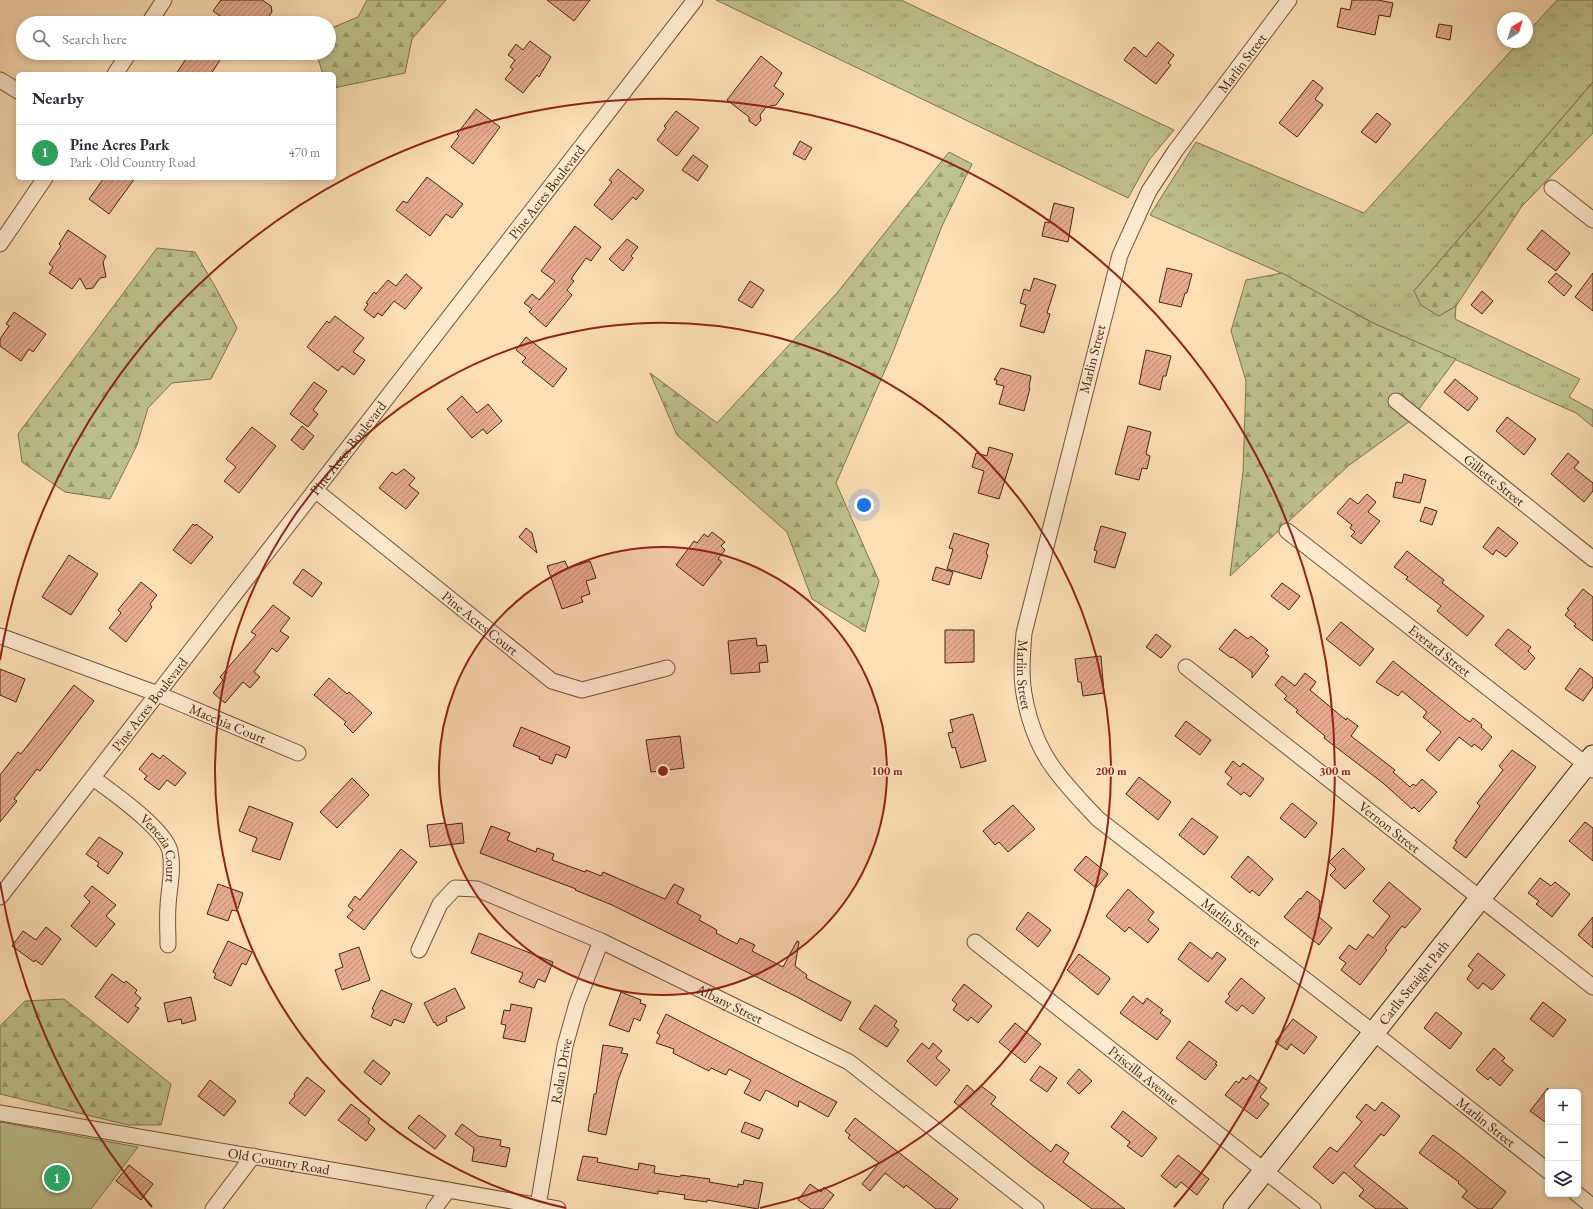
<!DOCTYPE html>
<meta charset="utf-8">
<style>
body{margin:0;font-family:"EB Garamond",serif;background:#f7f7f7;color:#2b2b33}
.controls{position:absolute;right:12px;bottom:12px;display:grid;overflow:hidden;border-radius:6px;box-shadow:0 2px 6px #0003}
.controls button{width:36px;height:36px;display:grid;place-items:center;padding:0;border:0;border-bottom:1px solid #e1e1e2;background:#fff;color:#2b2b33;font:20px sans-serif}
.compass{position:absolute;left:1497px;top:12px;width:36px;height:36px;border-radius:50%;background:#fff;box-shadow:0 2px 6px #0003;rotate:38deg}
.you{position:absolute;left:864px;top:505px;width:14px;height:14px;margin:-10px;border:3px solid #fff;border-radius:50%;background:#1a73e8;box-shadow:0 0 0 6px #1a73e833}
.badge{display:grid;place-items:center;width:26px;height:26px;border-radius:50%;background:#ea580c;color:#fff;font-size:13px;font-weight:700}
.pin{position:absolute;translate:-50% -50%;border:2px solid #fff;box-shadow:0 1px 4px #0006}
.list{margin:0;padding:0;list-style:none}
h2{display:flex;justify-content:space-between;align-items:center;height:52px;margin:0;padding:0 16px;font-size:17px}
h2 small{font-size:13px;font-weight:400;color:#7c7c81}
.list li{display:grid;grid-template-columns:26px 1fr auto;gap:12px;align-items:center;box-sizing:border-box;height:56px;padding:0 16px;border-top:1px solid #e1e1e2}
.list b{display:block;font-size:15px;white-space:nowrap}
.list p{margin:0;font-size:13px;white-space:nowrap;color:#7c7c81}
.list em{font-size:13px;font-style:normal;color:#7c7c81}
.icon{flex:none;width:22px;height:22px;fill:none;stroke:currentColor;stroke-width:2;stroke-linecap:round;stroke-linejoin:round}
.map{position:relative;flex:none;width:1593px;height:1209px;overflow:hidden}
.search{position:absolute;background:#fff;box-shadow:0 2px 6px #0003;left:16px;top:16px;width:320px;height:44px;display:flex;align-items:center;gap:10px;box-sizing:border-box;padding:0 14px;border-radius:22px;color:#7c7c81;font-size:15px}
.panel{position:absolute;background:#fff;box-shadow:0 2px 6px #0003;left:16px;top:72px;width:320px;height:108px;border-radius:6px}
.map>svg:first-child{display:block}
</style>
<div class="map">
<svg width="1593" height="1209" viewBox="0 0 1593 1209">
<defs>
<pattern id="grass-tufts" width="24" height="20" patternUnits="userSpaceOnUse"><rect width="24" height="20" fill="#bec28e"/><path d="M3 7l-1-3M5 7V3M7 7l1-3M15 17l-1-3M17 17v-4M19 17l1-3" fill="none" stroke="#9c9d72"/></pattern>
<pattern id="forest-firs" width="22" height="20" patternUnits="userSpaceOnUse"><rect width="22" height="20" fill="#bec28e"/><path d="M5 1l3.5 6h-7zM16 11l3.5 6h-7z" fill="#9c9d72"/></pattern>
<pattern id="building-hatch" width="6" height="6" patternUnits="userSpaceOnUse"><rect width="6" height="6" fill="#e7ab8f"/><path d="M-1 1l2-2M0 6l6-6M5 7l2-2" fill="none" stroke="#bd8b73"/></pattern>
</defs>
<rect width="100%" height="100%" fill="#fddfb5"/>
<filter id="stains"><feTurbulence type="fractalNoise" baseFrequency=".005" numOctaves="4"/><feColorMatrix values="0 0 0 0 .2 0 0 0 0 .09 0 0 0 0 .02 0 0 0 .5 -.17"/></filter>
<radialGradient id="worn" r=".72"><stop offset=".6" stop-color="#630" stop-opacity="0"/><stop offset="1" stop-color="#630" stop-opacity=".3"/></radialGradient>
<path fill="url(#grass-tufts)" stroke="#82744e" d="M716 0H901L1174 130 1149 160 1128 198Z
M1557 0H1593V82L1414 291 1439 316 1456 306 1455 319 1580 379 1569 397 1593 410V427L1576 413 1373 323 1281 273 1150 215 1196 142 1364 213 1519 42H1527V33Z"/>
<path fill="url(#forest-firs)" stroke="#82744e" d="M367 0H446L412 39 405 73 334 88V74H323L316 53H329V29L358 17Z
M1593 82V133L1522 206 1456 306 1439 316 1421 305 1414 291Z
M949 152 972 164 942 226 893 352 836 483 879 581 865 632 812 599 787 532 677 435 650 373 717 423 837 293Z
M157 248 195 252 216 288 237 328 211 379 172 383 148 408 137 445 110 499 65 492 22 462 18 434Z
M1282 273 1373 323 1456 359 1410 421 1348 466 1230 576 1243 472 1246 381 1231 331 1246 280Z
M64 999 171 1084 161 1125H128L0 1094V1026L25 1001Z"/>
<path fill="#bec28e" stroke="#82744e" d="M0 1122 138 1147 91 1209H0Z"/>
<path fill="url(#building-hatch)" stroke="#45260f" d="M221 0H262L271 6 272 12 264 23H230L213 11Z
M547 0H590L574 21Z
M1352 0H1378L1393 3 1390 17 1379 15 1375 35 1337 27 1341 8 1350 10Z
M1439 24 1452 26 1450 40 1436 37Z
M530 41 551 57 539 77 537 75 523 93 505 79 513 69 510 67 515 60 508 55 516 44 523 50Z
M1158 42 1174 55 1168 63 1171 65 1156 84 1124 60 1134 47 1146 57Z
M190 53H210L220 60 211 74H176Z
M761 56 782 73 774 86 784 94 776 105 766 107 760 115 761 120 756 126 749 121V117L727 100Z
M1313 80 1323 88 1315 99 1323 105 1297 137 1279 123Z
M476 109 500 127 473 164 451 147 459 136 457 134Z
M676 111 699 128 677 156 657 140 666 128 664 126Z
M1377 113 1391 124 1376 143 1361 132Z
M800 141 812 148 805 160 793 154Z
M693 155 708 166 698 181 682 170Z
M618 169 644 190 636 200 633 197 612 220 594 205 612 182 609 180Z
M427 177 463 204 452 218 446 214 430 236 396 210 403 201 407 203Z
M104 178H135L109 214 89 199Z
M1054 203 1074 208 1068 242 1042 236 1045 222 1049 223Z
M575 226 601 247 591 261 586 258 571 279 574 281 567 290 572 295 546 327 529 312 532 309 524 303 532 294 539 300 555 281 541 271Z
M68 230 106 256 103 262 106 277 100 278 93 288 86 289 80 278 72 289 49 273 53 267 49 264 61 246 59 244Z
M1542 230 1570 253 1556 271 1527 249Z
M627 239 638 247 631 256 633 258 623 271 609 259Z
M1167 268 1192 274 1187 293H1185L1181 307 1159 302Z
M1556 273 1572 286 1564 296 1548 282Z
M1593 273V311L1575 297Z
M406 274 422 288 405 309 394 301 382 316 378 313 374 318 364 310 368 304 366 303 374 292 376 294 388 280 396 286Z
M1034 278 1056 285 1047 313 1050 314 1044 333 1020 326 1026 305 1020 303 1024 289 1030 291Z
M750 281 764 290 752 308 738 300Z
M1482 291 1493 301 1482 314 1471 305Z
M14 312 46 334 33 352 29 349 21 361 0 346V339L9 326 6 324Z
M335 316 364 338 353 352 365 360 354 375 342 366 338 371 307 347 327 321 329 323Z
M526 337 567 369 553 387 522 362 526 358 516 350Z
M1146 350 1171 356 1166 376H1163L1160 390 1139 384Z
M1001 368 1031 376 1029 387 1030 388 1024 411 999 404 1004 386 996 384 997 380H994Z
M1455 379 1478 398 1468 411 1444 392Z
M314 382 327 391 313 410 318 414 308 427 290 414Z
M462 396 477 413 488 404 502 421 487 434 483 429 472 438 447 409Z
M1507 417 1536 439 1524 455 1496 431Z
M302 426 314 436 303 450 291 440Z
M1128 426 1151 432 1146 454 1150 456 1147 469 1142 468 1139 480 1115 474Z
M252 427 276 446 239 493 224 481 236 467 226 459Z
M989 447 1013 454 999 499 978 493 984 471 972 467 976 453 987 456Z
M1568 453 1579 462 1574 468 1593 483V491L1584 502 1551 474Z
M404 469 415 478 409 485 419 493 406 509 379 488 392 472 396 475Z
M1404 474 1426 480 1420 503 1393 497 1396 482 1402 483Z
M1367 494 1376 502 1368 512 1380 521 1361 544 1351 536 1355 532 1350 528 1352 525 1337 513 1350 498 1358 504Z
M1425 507 1437 511 1432 525 1420 521Z
M193 524 195 526 196 524 213 537 191 564 173 550Z
M1101 526 1126 533 1115 568 1094 562 1097 551 1094 550Z
M1498 527 1518 543 1506 557 1496 550 1493 555 1483 547Z
M526 528 532 533 537 553 519 537Z
M712 532 725 542 721 546 725 550 718 559 722 562 703 586 676 565 694 541 697 543 704 534 708 537Z
M954 533 989 544 986 554 988 555 981 579 947 569 953 549 949 548Z
M1407 551 1444 580 1442 583 1484 616 1467 636 1437 611 1441 606 1406 579 1408 577 1394 567Z
M69 555 98 574 71 615 42 597Z
M565 561 568 568 590 561 596 578 586 581 590 594 581 597 583 602 562 609 547 566Z
M936 567 953 572 949 585 932 580Z
M303 569 322 583 312 597 293 583Z
M141 582 157 595 150 604 152 607 126 642 109 628 121 613 118 610Z
M1282 583 1300 596 1289 610 1271 596Z
M1583 589 1593 597V641L1574 626 1576 624 1565 615 1569 610 1567 609Z
M273 605 290 618 280 631 289 637 277 652 272 648 254 672 260 677 250 688 243 682 225 703 213 693 223 680 220 677 256 635 251 632Z
M1341 622 1374 649 1360 666 1326 639Z
M1235 629 1248 639 1251 636 1268 650 1265 653 1269 656 1252 678V672L1232 657 1231 658 1219 649Z
M1508 629 1531 647 1528 651 1535 658 1525 670 1495 645Z
M945 630H974V662L945 663Z
M1156 634 1171 646 1161 658 1146 647Z
M756 638 757 646 766 645 768 662 759 663 760 672 731 674 728 641Z
M1101 656 1104 693 1083 696 1081 682H1078L1075 659Z
M1393 661 1464 718 1470 722 1473 718 1482 725 1481 727 1492 737 1482 750 1474 744 1472 747 1459 737 1439 761 1426 750 1441 732 1423 717 1427 712 1402 691 1398 696 1376 682Z
M1580 668 1593 678V687L1583 701 1565 689Z
M0 669 25 679 16 702 0 695Z
M1305 673 1316 682 1310 690 1346 720 1347 718 1358 726 1351 736 1395 770 1393 772 1410 787 1413 784 1416 786 1422 779 1437 792 1419 812 1414 807 1412 809 1383 783 1324 738 1325 736 1296 712 1298 710 1284 699 1287 696 1275 685 1282 676 1295 686Z
M329 678 347 694 349 692 372 713 353 733 344 724 346 722 314 695Z
M74 685 94 701 40 771 37 769 14 799 17 801 0 822V775L18 752 21 754Z
M973 714 986 761 961 768 955 747 952 748 948 733 953 732 950 720Z
M1186 721 1211 740 1200 755 1175 736Z
M521 727 570 747 566 758 556 754 552 764 539 759 540 757 513 746Z
M680 736 684 768 651 772 646 740Z
M1512 750 1536 767 1466 858 1453 848 1457 842 1455 841 1480 806 1477 803 1503 770 1499 766Z
M152 753 160 759 163 755 186 773 175 786 167 780 159 790 144 779 147 776 139 769Z
M1233 761 1240 767 1243 763 1264 779 1250 797 1244 792 1241 795 1227 784 1232 778 1225 772Z
M1139 777 1171 802 1158 820 1126 794Z
M352 778 369 795 337 828 320 812Z
M1292 803 1317 823 1305 838 1280 818Z
M1013 805 1035 829 1008 852 999 842 995 845 983 831Z
M249 806 293 823 280 860 252 851 257 838 239 831Z
M1192 818 1218 837 1204 855 1179 835Z
M1585 822 1593 828V861L1569 841Z
M445 823 446 825 462 823 464 843 430 847 427 825Z
M491 826 510 833 507 840 536 852 537 848 554 854 552 860 585 872 586 870 601 876 603 872 665 899 674 884 684 889 677 903 701 916 699 920 717 930 716 933 737 944 740 938 755 945 752 951 783 967 797 941 799 942 795 966 807 975 806 978 851 1002 841 1021 799 998 612 905 575 890 576 889 480 853Z
M99 837 123 853 108 874 97 866 99 863 86 854Z
M1343 848 1365 869 1345 889 1330 875 1336 869 1329 862Z
M401 849 417 862 364 930 347 917 353 910 348 906 355 896 360 900Z
M1086 856 1108 874 1096 888 1074 870Z
M1248 856 1273 879 1259 896 1252 890 1250 893 1231 877Z
M1540 878 1551 886 1555 882 1570 894 1552 917 1536 904 1539 901 1528 893Z
M1389 882 1421 909 1405 928 1402 926 1385 948 1387 950 1360 985 1341 970 1346 963 1339 958 1349 945 1356 950 1368 934 1373 938 1390 916 1373 901Z
M218 884 243 893 237 911 232 910 228 921 207 914Z
M92 886 116 905 106 916 115 924 96 947 71 926 90 902 84 896Z
M1128 889 1154 912 1148 920 1159 929 1148 943 1129 927 1125 932 1106 916Z
M1307 891 1320 901 1319 917 1332 928 1319 945 1284 917 1300 898 1301 899Z
M1028 912 1051 930 1038 947 1016 929Z
M1593 917V948L1578 935Z
M46 927 61 939 42 965 35 960 34 962 12 946 23 931 36 940Z
M479 933 553 962 545 982 538 979 534 988 519 982 523 973 471 953Z
M228 941 252 952 246 965 242 963 231 986 214 978 216 974 213 972Z
M1190 942 1212 959 1217 952 1226 959 1208 982 1178 959Z
M359 947 370 980 342 990 335 970 343 967 339 954Z
M1478 953 1505 975 1492 990 1483 983 1478 989 1467 979 1473 970 1468 966Z
M1079 954 1109 977 1110 979 1098 995 1067 970Z
M112 974 124 983 126 981 137 990 135 993 141 998 135 1006 139 1008 128 1023 95 997Z
M1241 978 1265 998 1253 1014 1242 1005 1237 1011 1225 1002 1230 996 1228 994Z
M964 984 992 1006 978 1023 971 1017 968 1021 953 1010 957 1004 952 1000Z
M455 988 465 1008 446 1017 447 1021 437 1026 435 1022 434 1023 424 1003Z
M381 990 412 1004 404 1023 394 1019 391 1026 371 1017 374 1010 372 1009Z
M621 992 641 1000 640 1003 646 1005 640 1021 634 1018 629 1032 609 1025Z
M1133 996 1143 1004 1147 998 1163 1010 1160 1013 1171 1021 1157 1040 1120 1013Z
M191 997 196 1020 182 1024 181 1019 168 1022 164 1003Z
M1543 1002 1566 1020 1553 1037 1530 1019Z
M511 1004 532 1008 525 1042 503 1038 506 1025 501 1024 504 1010 510 1011Z
M875 1005 897 1021 894 1026 899 1030 887 1047 859 1029Z
M1436 1012 1462 1033 1450 1049 1424 1028Z
M666 1014 837 1102 828 1117 799 1101 798 1107 766 1090 760 1101 744 1093 751 1080 729 1069 726 1075 711 1068 709 1071 673 1053 674 1049 656 1043 660 1035 657 1033Z
M1293 1019 1317 1037 1304 1054 1291 1044 1287 1050 1275 1042Z
M1015 1023 1041 1044 1025 1063 999 1042Z
M1189 1041 1217 1062 1215 1064 1217 1065 1205 1080 1176 1058Z
M922 1043 929 1049 933 1043 942 1051 936 1058 950 1070 936 1086 907 1061Z
M603 1045 623 1048 621 1053 628 1054 618 1080 606 1135 588 1131 594 1094H596Z
M1494 1048 1505 1058 1502 1061 1513 1070 1500 1086 1490 1077 1488 1080 1476 1070Z
M373 1060 390 1073 381 1085 364 1072Z
M1040 1066 1057 1078 1047 1092 1030 1080Z
M1079 1069 1092 1081 1079 1094 1067 1083Z
M1250 1075 1267 1088 1260 1097 1269 1104 1257 1119 1225 1095 1236 1081 1239 1083 1243 1077 1246 1080Z
M307 1077 325 1091 305 1116 289 1103 295 1096 294 1094Z
M210 1080 236 1101 224 1116 198 1096Z
M967 1085 975 1092 981 1086 996 1097 991 1104 1051 1152 1056 1144 1069 1153 1063 1162 1125 1209H1092L1032 1165 954 1102Z
M1548 1088V1124L1530 1111Z
M1382 1102 1400 1116 1384 1136 1381 1134 1354 1166 1408 1209H1376L1359 1196 1364 1190 1344 1172 1333 1184 1313 1167 1330 1147 1337 1152 1362 1122 1356 1117 1366 1104 1375 1111Z
M351 1104 370 1119 368 1123 375 1129 366 1141 338 1120Z
M1123 1111 1157 1138 1142 1157 1127 1146 1130 1142 1111 1127Z
M419 1115 446 1136 435 1149 408 1128Z
M855 1118 958 1199 950 1209H936L906 1185 904 1188 885 1173 870 1191 862 1184 879 1163 848 1138 850 1135 845 1131Z
M745 1122 763 1129 759 1139 741 1132Z
M462 1124 478 1136 501 1140 500 1146 510 1148 506 1167 472 1161 474 1148 455 1134Z
M1433 1135 1459 1154 1506 1192 1492 1209H1478L1462 1197 1467 1191 1458 1183 1459 1182 1419 1153Z
M1178 1155 1209 1179 1197 1195 1181 1182 1176 1188 1161 1176Z
M583 1156 598 1158 597 1162 638 1170 639 1163 655 1166 654 1173 680 1177 681 1175 710 1179 709 1182 738 1187V1184L743 1185 744 1180 763 1183 758 1209 707 1200V1202L684 1199 685 1195 658 1191V1194L577 1180Z
M129 1165 153 1184 141 1200 116 1181Z
M810 1184 821 1192 824 1187 834 1195 823 1209H811L798 1200Z"/>
<g fill="none" stroke-linecap="round" stroke-linejoin="round">
<defs>
<g id="street">
<path id="s1" d="M1289 0 1176 150 1149 191 1120 255 1024 633C1023 645 1022 658 1022 670 1022 700 1033 738 1050 763 1064 784 1081 801 1098 819L1374 1033 1548 1171"/>
<path d="M149 23 164 0"/>
<path d="M115 74 129 53"/>
<path d="M0 80 18 91"/>
<path d="M1552 188 1593 220"/>
<path d="M0 244 45 178"/>
<path id="s2" d="M1396 401 1593 559"/>
<path id="s3" d="M315 490 552 681 582 690 667 668"/>
<path id="s4" d="M1287 531 1593 770"/>
<path id="s5" d="M0 636 158 694 298 753"/>
<path id="s6" d="M1186 667 1593 987"/>
<path id="s7" d="M93 778C112 792 164 828 170 851 174 870 169 887 168 906 167 919 168 932 168 945"/>
<path id="s8" d="M0 897 695 0"/>
<path id="s9" d="M975 942 1313 1209"/>
<path id="s10" d="M419 950 440 904 455 888 477 889 601 941 849 1062 1036 1209"/>
<path id="s11" d="M0 1113 558 1209"/>
<path d="M1577 1194 1593 1207"/>
<path id="s12" d="M538 1206 565 1046 577 1003 601 941"/>
<path d="M213 1209 253 1156"/>
<path d="M434 1209 448 1190"/>
</g>
<g id="secondary">
<path id="s13" d="M1234 1209 1593 756"/>
</g>
</defs>
<use href="#street" stroke="#735438" stroke-width="17"/>
<use href="#secondary" stroke="#45260f" stroke-width="23"/>
<use href="#street" stroke="#feeacf" stroke-width="15"/>
<use href="#secondary" stroke="#feeacf" stroke-width="21"/>
</g>
<circle cx="663" cy="771" r="224" fill="#8f2418" fill-opacity=".12"/>
<g fill="none" stroke="#8f2418" stroke-width="2">
<circle cx="663" cy="771" r="224"/>
<path d="M566 1208A448 448 0 1 1 760 1208"/>
<path d="M152 1207A672 672 0 0 1 0 882M0 660A672 672 0 1 1 1174 1207"/>
</g>
<g text-anchor="middle" stroke-width="3" stroke-linejoin="round" paint-order="stroke">
<g font-size="14" fill="#45260f" stroke="#feeacf">
<text transform="translate(1242 63) rotate(-53)" y="5">Marlin Street</text>
<text dy="5" stroke="none"><textPath href="#s8" startOffset="892">Pine Acres Boulevard</textPath></text>
<text transform="translate(1092 359) rotate(-76)" y="5">Marlin Street</text>
<text dy="5" stroke="none"><textPath href="#s8" startOffset="568">Pine Acres Boulevard</textPath></text>
<text dy="5" stroke="none"><textPath href="#s2" startOffset="126">Gillette Street</textPath></text>
<text dy="5" stroke="none"><textPath href="#s3" startOffset="212">Pine Acres Court</textPath></text>
<text dy="5" stroke="none"><textPath href="#s4" startOffset="194">Everard Street</textPath></text>
<text dy="5" stroke="none"><textPath href="#s1" startOffset="739">Marlin Street</textPath></text>
<text dy="5" stroke="none"><textPath href="#s8" startOffset="244">Pine Acres Boulevard</textPath></text>
<text dy="5" stroke="none"><textPath href="#s5" startOffset="244">Macchia Court</textPath></text>
<text dy="5" stroke="none"><textPath href="#s6" startOffset="259">Vernon Street</textPath></text>
<text dy="5" stroke="none"><textPath href="#s7" startOffset="101">Venezia Court</textPath></text>
<text dy="5" stroke="none"><textPath href="#s1" startOffset="1075">Marlin Street</textPath></text>
<text dy="5" stroke="none"><textPath href="#s13" startOffset="289">Carlls Straight Path</textPath></text>
<text dy="5" stroke="none"><textPath href="#s10" startOffset="372">Albany Street</textPath></text>
<text dy="5" stroke="none"><textPath href="#s12" startOffset="137">Rolan Drive</textPath></text>
<text dy="5" stroke="none"><textPath href="#s9" startOffset="215">Priscilla Avenue</textPath></text>
<text dy="5" stroke="none"><textPath href="#s1" startOffset="1399">Marlin Street</textPath></text>
<text dy="5" stroke="none"><textPath href="#s11" startOffset="283">Old Country Road</textPath></text>
</g>
</g>
<circle cx="663" cy="771" r="6" fill="#8f2418" stroke="#feeacf" stroke-width="2"/>
<g font-size="12" text-anchor="middle" font-weight="bold" fill="#8f2418" stroke="#feeacf" stroke-width="3" stroke-linejoin="round" paint-order="stroke">
<text x="887" y="775">100 m</text>
<text x="1111" y="775">200 m</text>
<text x="1335" y="775">300 m</text>
</g>
<rect width="100%" height="100%" filter="url(#stains)"/>
<rect width="100%" height="100%" fill="url(#worn)"/>
</svg>
<div class="controls">
<button>+</button>
<button>−</button>
<button><svg class="icon" aria-label="layers" viewBox="0 0 24 24"><path d="M12 4l9 5-9 5-9-5zM3 14l9 5 9-5"/></svg></button>
</div>
<svg class="compass" viewBox="-18 -18 36 36"><path d="M0-13l5 13h-10z" fill="#e53935"/><path d="M0 13l5-13h-10z" fill="#7c7c81"/></svg>
<div class="you"></div>
<div class="pin badge" style="left:57px;top:1178px;background:#2e9e5b">1</div>
<div class="search"><svg class="icon" aria-label="search" viewBox="0 0 24 24"><circle cx="10" cy="10" r="6"/><path d="M15 15l6 6"/></svg>Search here</div>
<section class="panel">
<h2>Nearby<small></small></h2>
<ul class="list">
<li><span class="badge" style="background:#2e9e5b">1</span><div><b>Pine Acres Park</b><p>Park · Old Country Road</p></div><em>470 m</em></li>
</ul>
</section>
</div>
